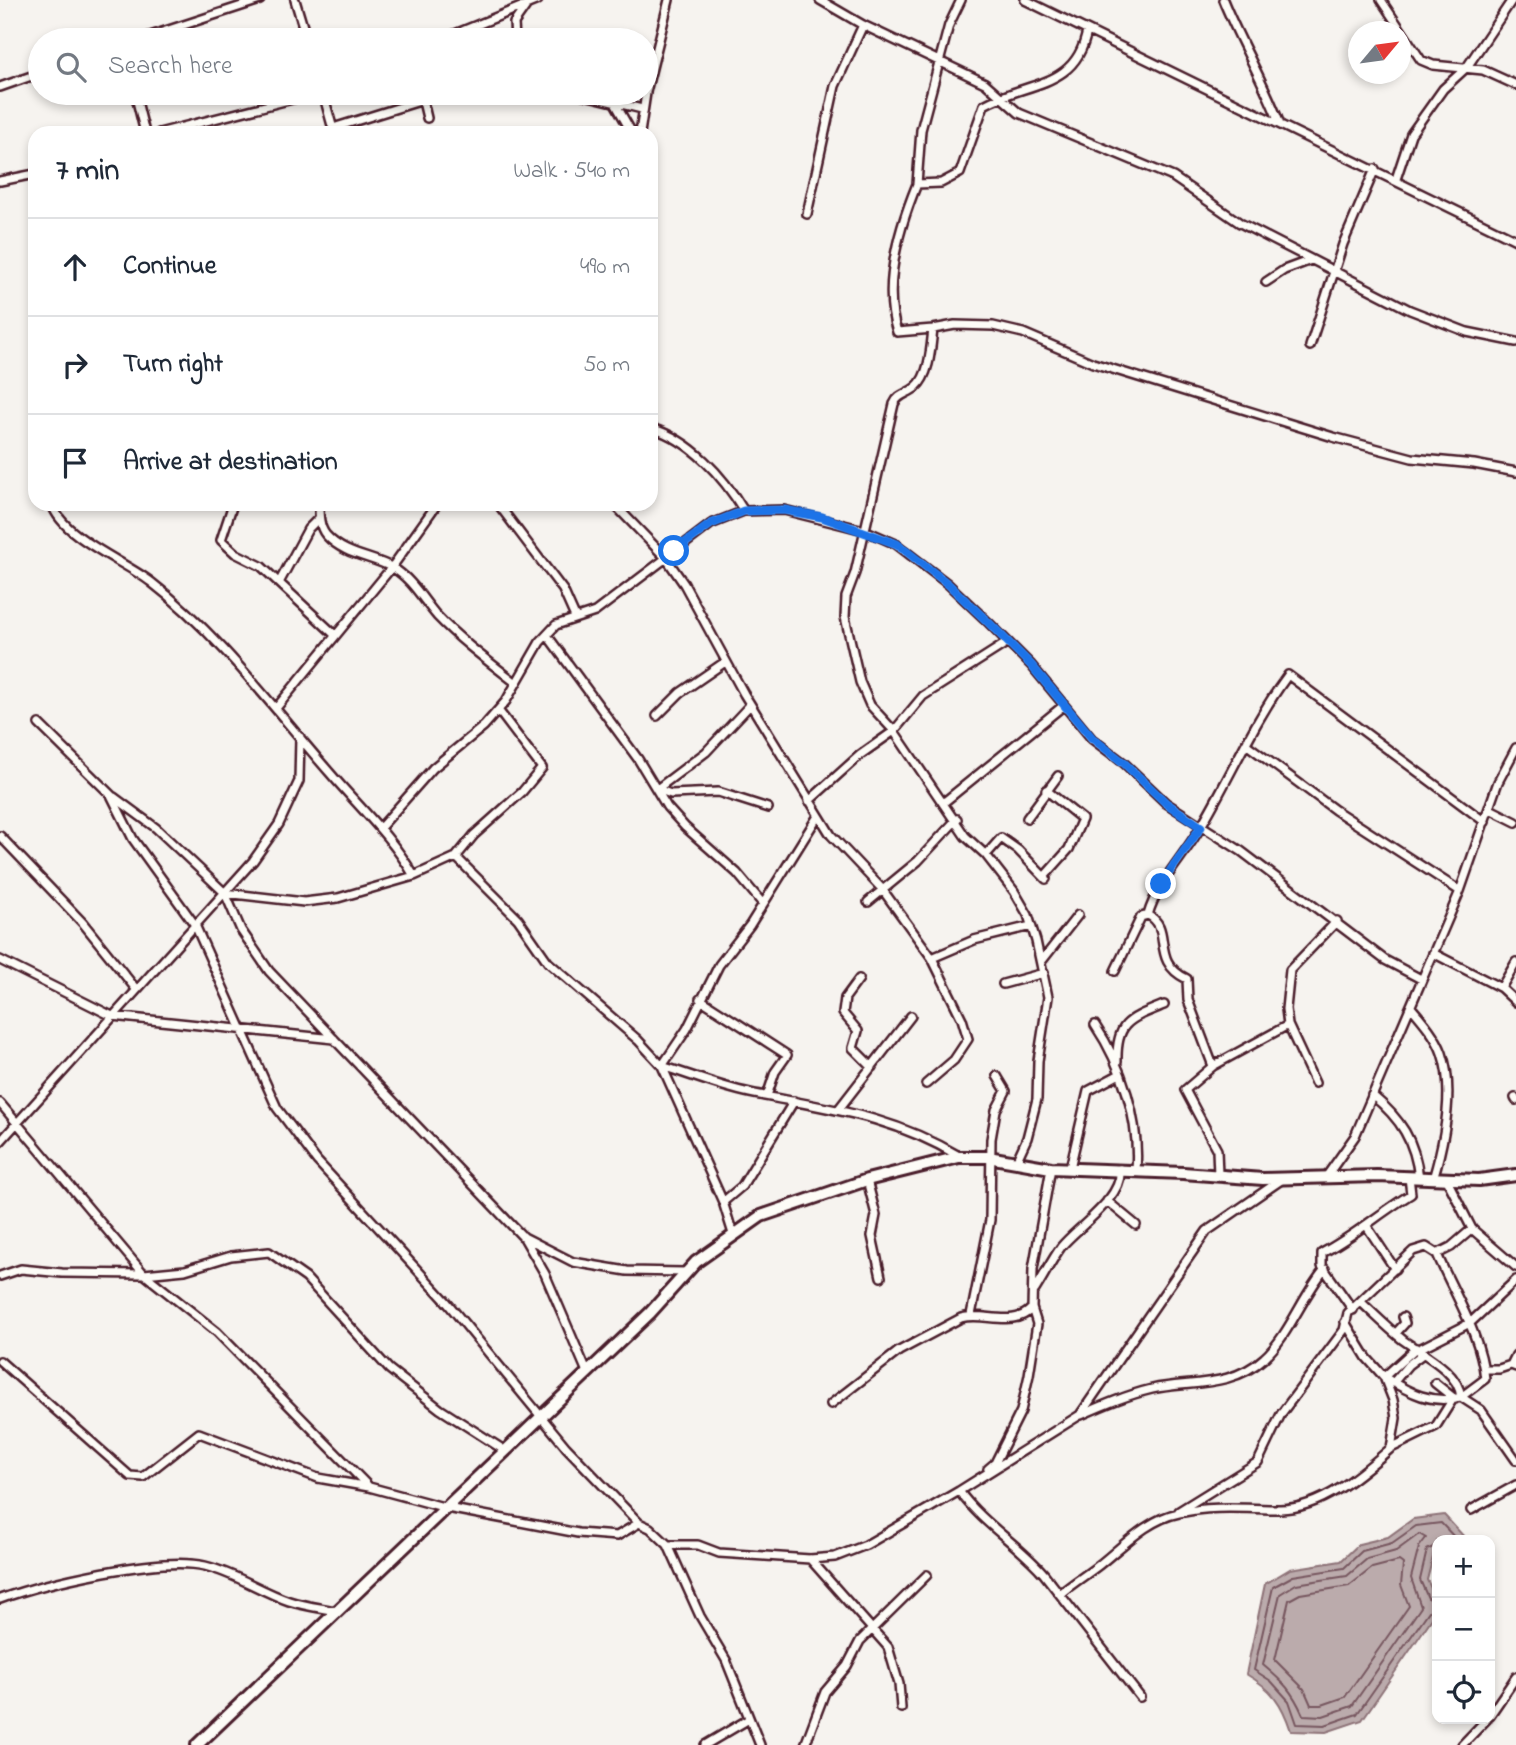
<!DOCTYPE html>
<meta charset="utf-8">
<style>
body{margin:0;font-family:"Indie Flower",sans-serif;background:#f6f6f7;color:#1f2937}
.controls{position:absolute;right:21px;bottom:21px;display:grid;overflow:hidden;border-radius:14px;box-shadow:0 4px 10px #0003}
.controls button{width:63px;height:63px;display:grid;place-items:center;padding:0;border:0;border-bottom:2px solid #e0e1e3;background:#fff;color:#1f2937;font:35px sans-serif}
.compass{position:absolute;left:1348px;top:21px;width:63px;height:63px;border-radius:50%;background:#fff;box-shadow:0 4px 10px #0003;rotate:61deg}
.stop{position:absolute;width:21px;height:21px;margin:-16px;border:5px solid #1a73e8;border-radius:50%;background:#fff}
.stop.end{background:#1a73e8;border-color:#fff;box-shadow:0 2px 7px #0008}
.list{margin:0;padding:0;list-style:none}
h2{display:flex;justify-content:space-between;align-items:center;height:91px;margin:0;padding:0 28px;font-size:30px}
h2 small{font-size:23px;font-weight:400;color:#747a83}
.list li{display:grid;grid-template-columns:46px 1fr auto;gap:21px;align-items:center;box-sizing:border-box;height:98px;padding:0 28px;border-top:2px solid #e0e1e3}
.list b{display:block;font-size:26px;white-space:nowrap}
.list em{font-size:23px;font-style:normal;color:#747a83}
.icon{flex:none;width:38px;height:38px;fill:none;stroke:currentColor;stroke-width:2;stroke-linecap:round;stroke-linejoin:round}
.map{position:relative;flex:none;width:1516px;height:1745px;overflow:hidden}
.search{position:absolute;background:#fff;box-shadow:0 4px 10px #0003;left:28px;top:28px;width:630px;height:77px;display:flex;align-items:center;gap:18px;box-sizing:border-box;padding:0 24px;border-radius:38px;color:#747a83;font-size:26px}
.panel{position:absolute;background:#fff;box-shadow:0 4px 10px #0003;left:28px;top:126px;width:630px;height:385px;border-radius:21px}
.map>svg:first-child{display:block}
</style>
<div class="map">
<svg width="1516" height="1745" viewBox="0 0 1516 1745">
<rect width="100%" height="100%" fill="#f6f3ef"/>
<filter id="ink" filterUnits="userSpaceOnUse"><feTurbulence type="fractalNoise" baseFrequency=".0143" numOctaves="2"/><feDisplacementMap in="SourceGraphic" scale="14" xChannelSelector="R" yChannelSelector="G"/><feConvolveMatrix kernelMatrix="1 2 1 2 8 2 1 2 1" color-interpolation-filters="sRGB"/></filter>
<g filter="url(#ink)">
<path fill="#bbabac" stroke="#8e7378" stroke-width="2" d="M1444 1515 1467 1540H1437V1551L1434 1553 1427 1580 1437 1600V1611L1362 1720 1326 1732 1291 1731C1282 1703 1272 1689 1246 1674L1265 1584 1290 1569 1341 1561 1359 1544 1388 1537 1413 1519Z"/>
<g fill="none" stroke-linecap="round" stroke-linejoin="round">
<path stroke="#77575f" stroke-width="2" d="M1419 1534 1426 1538 1419 1547 1411 1578 1421 1607 1352 1706 1323 1716 1303 1715C1292 1690 1283 1682 1263 1665L1280 1594 1296 1584 1347 1576 1367 1559 1396 1551Z
M1437 1545 1427 1550 1420 1580 1428 1598 1437 1601
M1399 1561 1403 1564 1401 1585 1409 1606 1345 1697 1322 1705H1311L1304 1689 1275 1660 1289 1600 1300 1594 1349 1586 1372 1568Z
M1437 1608 1429 1611 1357 1714 1325 1725 1297 1724 1289 1701 1271 1681 1254 1670 1273 1587 1293 1576 1344 1568 1362 1551 1392 1543 1416 1526 1441 1523 1457 1540"/>
<defs>
<path id="minor" d="M295 0 307 40
M820 0 863 25 985 83 1019 113 1173 177 1240 223 1410 310 1467 332 1516 342
M1025 0 1516 240
M1223 0C1240 42 1263 80 1279 122
M1381 0 1421 60 1433 65 1483 70 1516 85
M138 40 260 0
M440 40 538 0
M515 40 514 23 526 6
M0 87 40 73
M646 92 669 0
M135 93 145 133
M323 93 334 133
M421 93 427 118
M576 93 642 109
M615 103 632 133
M333 128 423 100
M159 133 316 93
M640 133 646 93
M1396 179 1411 134 1443 89 1467 67 1512 0
M0 181 35 174
M917 184 921 130 949 25 961 0
M807 214 835 86 863 25
M1266 282 1284 270 1311 260
M933 329 955 325 993 326 1023 333 1093 363 1333 437 1412 458 1474 464 1516 472
M1310 346 1343 244 1375 169
M651 428C691 440 723 476 744 511
M52 504C62 537 124 561 151 582 220 635 273 708 330 773 359 807 392 837 414 876
M233 504 221 540 235 553 261 566 335 635
M319 504C319 514 319 527 326 535 345 556 372 556 393 568 412 579 423 600 437 616 461 641 488 661 515 682
M498 504 563 590 575 617
M614 504 666 558 684 584 744 694 831 835 882 889 932 958 962 1019 968 1039 954 1060 926 1084
M280 581 308 529 319 518
M547 635 638 759 667 807 685 827 737 873 763 904
M277 707 392 567 437 504
M657 716 680 693 725 662
M39 724 111 795 133 839 195 925 277 1108 317 1161 445 1300 566 1447 639 1523 650 1528 668 1545H698L719 1553 810 1559 835 1557 866 1545 959 1491 1080 1415 1207 1231 1281 1180
M1246 744 1335 810 1460 891
M657 789 706 752 750 705
M657 789 671 794 718 792 768 808
M114 797 156 828 225 893 304 902 338 898 414 876 456 857 474 835 522 792 542 768 498 710
M809 801 860 755 894 731 923 696 1008 642
M943 803 1063 706
M1490 809 1516 822
M818 816 750 925 719 965 687 1029 662 1066C691 1075 720 1087 750 1093 828 1109 888 1114 959 1156
M1027 818 1058 776
M380 828 433 768 484 726 506 701 540 642 556 625 595 612 711 524 744 511 784 510 864 530 896 544 948 584 989 623 1031 665 1092 739 1124 763 1166 803 1241 851 1385 960 1421 979
M0 836 83 923 136 989
M986 855 1001 838 1018 850 1046 879
M456 857 518 919 548 962 638 1040 662 1066 723 1202 733 1234
M1044 877 1069 849 1082 819 1046 790
M225 893 241 930 269 971 522 1236 573 1262 627 1271 684 1272
M868 902 918 861 957 819
M1148 915C1174 928 1149 961 1187 979L1188 1000 1213 1066
M1433 953 1501 988 1516 1002
M932 958 974 940 1031 926
M0 960 112 1016 334 1039
M1041 962 1078 915
M1115 971 1141 917 1148 915C1158 881 1183 858 1200 828 1230 778 1253 722 1288 675L1485 822
M859 979 845 998 843 1013 858 1031 853 1048 872 1067
M1003 984 1044 973
M1501 988 1516 962
M700 999 787 1055 775 1072 767 1096
M1411 1007C1423 1021 1436 1036 1442 1053 1455 1091 1444 1142 1433 1179
M1095 1025C1122 1065 1140 1121 1136 1170
M1117 1062C1116 1022 1129 1019 1164 1005
M1315 1083 1288 1025 1286 1009 1290 970 1337 921
M1372 1095C1401 1119 1415 1141 1419 1178
M1515 1098 1516 1100
M0 1103 144 1274 217 1332 369 1487
M838 1110 911 1016
M0 1142 253 861 279 824 299 781 300 737
M1016 1162 1027 1138 1037 1099 1038 1061 1048 997 1036 941 1028 915 1014 891 986 855 965 836 894 731 870 705 860 682 845 617 846 597 855 573 894 404C898 394 908 394 916 387 930 375 931 346 933 329L897 332C882 286 899 228 917 184L941 183 960 173 984 105C1027 81 1076 89 1087 31
M1070 1168 1088 1091 1120 1074
M1218 1175 1217 1150 1185 1090 1213 1066 1288 1025
M1326 1177 1355 1136 1460 891 1498 782 1516 748
M867 1180 876 1215 872 1236 881 1277
M1447 1180 1472 1229 1516 1267
M1107 1201 1136 1225
M723 1202 742 1186 794 1101
M1366 1225 1395 1269
M523 1236 545 1274 587 1372
M0 1276 21 1269 62 1273 144 1274 185 1270 231 1256 269 1252 306 1278 389 1369 440 1409 504 1450
M1035 1290C1044 1276 1051 1261 1061 1247 1077 1227 1124 1198 1120 1169
M1361 1302C1375 1315 1388 1328 1403 1340 1422 1354 1458 1370 1461 1397L1485 1379C1481 1335 1454 1294 1437 1254L1451 1247 1472 1229
M1353 1310 1322 1266V1253C1354 1236 1380 1213 1411 1194L1409 1177
M971 1315 990 1220 991 1139 996 1110 1006 1091 997 1076
M1396 1333 1405 1323 1403 1317
M1416 1348 1384 1377C1410 1393 1432 1405 1461 1397L1481 1410 1516 1460
M1419 1349 1470 1323 1516 1280
M0 1361 130 1476 143 1477 199 1433 318 1478 369 1487 447 1508 578 1533 617 1536 639 1523
M1511 1365 1516 1355
M1484 1369H1499L1511 1365 1516 1367
M1393 1383 1408 1365 1424 1353
M1435 1383 1455 1399
M831 1404 899 1351 961 1318C983 1311 1014 1329 1032 1308
M1081 1415C1104 1405 1127 1395 1152 1389 1190 1381 1232 1388 1264 1358 1288 1337 1303 1295 1325 1269
M1391 1448 1436 1426 1451 1402
M988 1469 995 1463 1021 1411 1029 1375 1037 1324 1032 1308 1033 1269 1051 1168
M959 1491C983 1524 1018 1544 1044 1574L1140 1697
M1471 1510 1516 1485
M1179 1511 1258 1462 1281 1414 1344 1330 1348 1313 1413 1251 1426 1247 1437 1254
M668 1545 700 1616 726 1660 760 1745
M810 1559 888 1647 899 1684 901 1708
M1060 1594C1073 1583 1086 1575 1099 1565 1123 1546 1148 1519 1179 1513 1214 1505 1246 1509 1280 1509 1323 1508 1361 1474 1391 1448L1396 1418 1393 1400 1384 1377 1367 1358 1345 1322
M0 1599C44 1583 161 1555 205 1566 235 1573 260 1591 289 1601 304 1606 321 1608 336 1611
M1490 1715 1516 1677
M705 1745 749 1719
M805 1745 825 1692 847 1666 860 1641 927 1575
M1462 1745 1487 1719"/>
<path id="secondary" d="M197 1745 650 1313 696 1262 761 1216 867 1180 959 1157H988L1051 1168 1183 1173 1263 1179 1377 1176 1479 1180 1516 1175"/>
</defs>
<use href="#minor" stroke="#4a1f2b" stroke-width="12"/>
<use href="#secondary" stroke="#4a1f2b" stroke-width="16"/>
<use href="#minor" stroke="#fdfcf7" stroke-width="7"/>
<use href="#secondary" stroke="#fdfcf7" stroke-width="10"/>
</g>
</g>
<g fill="none" stroke-linecap="round" stroke-linejoin="round" filter="url(#ink)">
<path stroke="#1a73e8" stroke-width="9" d="M674 551 711 524 744 511 784 510 822 517 897 544 948 584 989 623 1031 665 1092 738 1124 763 1166 803 1201 827 1161 884"/>
</g>
</svg>
<div class="controls">
<button>+</button>
<button>−</button>
<button><svg class="icon" aria-label="locate" viewBox="0 0 24 24"><circle cx="12" cy="12" r="6"/><path d="M12 2v4M12 18v4M2 12h4M18 12h4"/></svg></button>
</div>
<svg class="compass" viewBox="-18 -18 36 36"><path d="M0-13l5 13h-10z" fill="#e53935"/><path d="M0 13l5-13h-10z" fill="#747a83"/></svg>
<div class="stop" style="left:674px;top:551px"></div>
<div class="stop end" style="left:1161px;top:884px"></div>
<div class="search"><svg class="icon" aria-label="search" viewBox="0 0 24 24"><circle cx="10" cy="10" r="6"/><path d="M15 15l6 6"/></svg>Search here</div>
<section class="panel">
<h2>7 min<small>Walk · 540 m</small></h2>
<ul class="list">
<li><svg class="icon" aria-label="ahead" viewBox="0 0 24 24"><path d="M12 20V5M6 11l6-6 6 6"/></svg><div><b>Continue</b></div><em>490 m</em></li>
<li><svg class="icon" aria-label="right" viewBox="0 0 24 24"><path d="M7 20v-9h11M14 6l5 5-5 5"/></svg><div><b>Turn right</b></div><em>50 m</em></li>
<li><svg class="icon" aria-label="arrive" viewBox="0 0 24 24"><path d="M6 21V4h12l-3 4 3 4H6"/></svg><div><b>Arrive at destination</b></div></li>
</ul>
</section>
</div>
